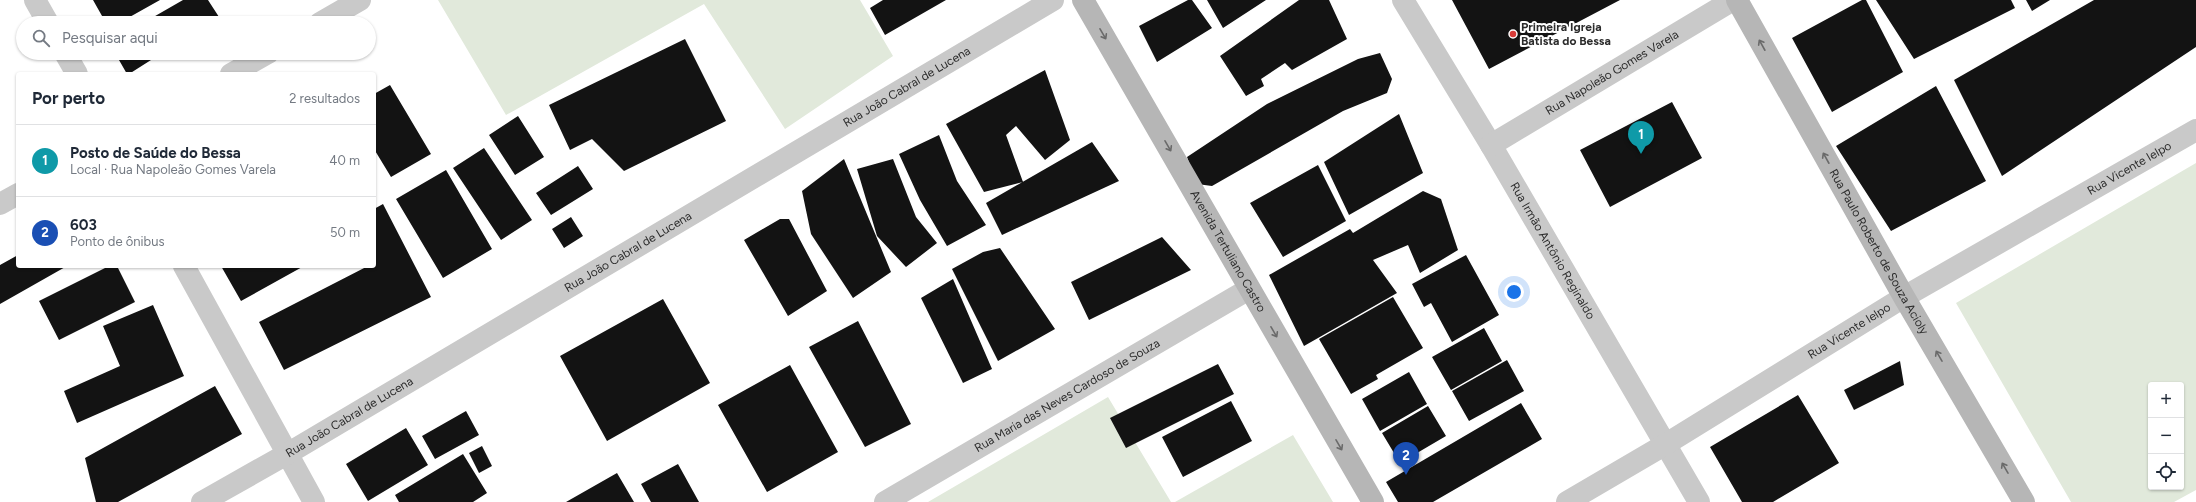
<!DOCTYPE html>
<html lang="pt">
<meta charset="utf-8">
<style>
body{margin:0;font-family:Figtree,sans-serif;background:#f6f6f7;color:#1f2937}
.controls{position:absolute;right:12px;bottom:12px;display:grid;overflow:hidden;border-radius:4px;box-shadow:0 1px 3px #0004}
.controls button{width:36px;height:36px;display:grid;place-items:center;padding:0;border:0;border-bottom:1px solid #e0e1e3;background:#fff;color:#1f2937;font:20px sans-serif}
.you{position:absolute;left:1514px;top:292px;width:14px;height:14px;margin:-10px;border:3px solid #fff;border-radius:50%;background:#1a73e8;box-shadow:0 0 0 6px #1a73e833}
.badge{display:grid;place-items:center;width:26px;height:26px;border-radius:50%;background:#db2777;color:#fff;font-size:13px;font-weight:700}
.pin{position:absolute;translate:-50% -33px;filter:drop-shadow(0 1px 2px #0008)}
.pin::after{content:'';position:absolute;top:21px;width:14px;height:12px;background:inherit;clip-path:polygon(0 0,100% 0,50% 100%)}
.list{margin:0;padding:0;list-style:none}
h2{display:flex;justify-content:space-between;align-items:center;height:52px;margin:0;padding:0 16px;font-size:17px}
h2 small{font-size:13px;font-weight:400;color:#747a83}
.list li{display:grid;grid-template-columns:26px 1fr auto;gap:12px;align-items:center;box-sizing:border-box;height:72px;padding:0 16px;border-top:1px solid #e0e1e3}
.list b{display:block;font-size:15px;white-space:nowrap}
.list p{margin:0;font-size:13px;white-space:nowrap;color:#747a83}
.list em{font-size:13px;font-style:normal;color:#747a83}
.icon{flex:none;width:22px;height:22px;fill:none;stroke:currentColor;stroke-width:2;stroke-linecap:round;stroke-linejoin:round}
.map{position:relative;flex:none;width:2196px;height:502px;overflow:hidden}
.search{position:absolute;background:#fff;box-shadow:0 1px 3px #0004;left:16px;top:16px;width:360px;height:44px;display:flex;align-items:center;gap:10px;box-sizing:border-box;padding:0 14px;border-radius:22px;color:#747a83;font-size:15px}
.panel{position:absolute;background:#fff;box-shadow:0 1px 3px #0004;left:16px;top:72px;width:360px;height:196px;border-radius:4px}
.map>svg:first-child{display:block}
</style>
<div class="map">
<svg width="2196" height="502" viewBox="0 0 2196 502">
<rect width="100%" height="100%" fill="#fff"/>
<path fill="#e1e9db" fill-rule="evenodd" d="M438 0H860L893 56 785 129 704 4 506 115Z
M2196 163V490L2174 502H2071L1956 303ZM2151 385H2181V487H2151Z
M1108 397 1171 502H928Z
M1293 435 1333 502H1175Z"/>
<path fill="#131313" d="M93 0H160L119 23H106Z
M183 0H208L219 17 209 23H143Z
M883 0H946L885 35 870 8Z
M1188 0H1192L1212 28 1157 62 1139 26Z
M1207 0H1266L1223 28Z
M1299 0H1329L1347 39 1292 70 1285 63 1261 79 1264 86 1246 96 1220 56Z
M1452 0H1620L1489 69Z
M1862 0H1866L1903 72 1832 112 1792 38Z
M1876 0H2011L2015 8 1914 59Z
M2026 0H2050L2032 11Z
M2094 0H2196V47L2002 176 1954 80Z
M685 39 726 121 624 171 592 139 570 150 549 105Z
M115 53H162L129 74H127Z
M1380 53 1392 79 1387 93 1343 111 1212 186 1197 184 1187 157 1267 104 1358 59Z
M1045 70 1070 140 1045 160 1016 126 1006 135 1023 182 984 192 946 124Z
M390 85 431 154 391 177 374 149V94Z
M1936 86 1986 181 1891 231 1836 146Z
M1672 102 1702 158 1610 207 1580 150Z
M1399 114 1423 173 1349 215 1324 162Z
M518 116 544 157 515 175 489 135Z
M939 135 957 181 986 225 947 246 920 200 899 154Z
M1092 142 1119 181 1002 235 986 203Z
M484 148 532 220 501 240 453 168Z
M844 159 891 272 853 298 811 234 802 191Z
M893 159 916 217 937 243 906 267 877 236 857 169Z
M1318 165 1346 221 1283 257 1250 203Z
M578 166 593 189 551 215 536 193Z
M446 170 492 249 443 278 396 199Z
M1423 191 1441 199 1458 250 1420 273 1408 245 1373 260 1397 293 1304 346 1269 275 1350 229 1353 233Z
M383 204 431 297 284 370 259 322 368 266H374V209Z
M571 217 583 236 564 248 552 229Z
M780 219H789L827 291 788 316 744 240Z
M1162 237 1191 270 1089 320 1071 282Z
M1000 248 1055 329 998 361 952 269 983 252Z
M18 255V266H67L0 304V265Z
M1466 255 1499 315 1452 342 1431 303 1424 307 1412 284Z
M109 266H117L135 302 59 340 39 301Z
M221 266H304L241 301Z
M953 279 992 369 963 383 921 298Z
M1393 297 1423 348 1376 375 1378 379 1351 394 1319 339Z
M663 299 710 383 607 441 560 356Z
M153 305 184 376 77 423 64 391 120 366 103 326Z
M858 321 911 424 865 447 809 347Z
M1484 328 1502 361 1451 390 1432 357Z
M1507 360 1524 391 1469 421 1452 391Z
M1900 361 1904 385 1854 410 1844 390Z
M1218 364 1234 394 1126 448 1110 418Z
M790 365 838 452 767 492 718 405Z
M1409 372 1427 404 1380 431 1362 399Z
M215 386 242 434 118 502H96L85 458Z
M1798 395 1839 463 1773 502H1742L1710 447Z
M1231 401 1252 441 1183 477 1162 437Z
M1521 403 1542 439 1433 502H1398L1386 482Z
M1428 406 1446 436 1400 463 1382 433Z
M466 411 479 435 435 459 422 436Z
M406 428 428 465 368 501 346 464Z
M482 446 492 466 479 473 469 453Z
M463 454 487 493 473 502H399L395 495Z
M678 464 699 502H651L641 484Z
M617 473 634 502H566Z"/>
<g fill="none" stroke-linecap="round" stroke-linejoin="round">
<g stroke="#c9c9c9" stroke-width="22">
<path d="M35 0 48 23"/>
<path id="s1" d="M1403 0 1491 145 1699 502"/>
<path d="M320 23 360 0"/>
<path d="M65 53 77 74"/>
<path d="M231 74 268 53"/>
<path id="s2" d="M1491 145 1733 0"/>
<path d="M0 204 18 194"/>
<path d="M184 266 314 502"/>
<path id="s3" d="M202 502 287 454 1053 0"/>
<path id="s4" d="M885 502 1249 289"/>
<path id="s5" d="M1567 502 1666 444 1904 297 2196 130"/>
</g>
<g stroke="#b6b6b6" stroke-width="22">
<path id="s6" d="M1083 0 1373 502"/>
<path id="s7" d="M1737 0 1904 297 2024 502"/>
</g>
</g>
<defs><path id="oneway-shaft" d="M-6 0H5M1.5-3L5.5 0L1.5 3" fill="none" stroke-width="1.6" stroke-linecap="round" stroke-linejoin="round"/></defs>
<g stroke="#6a6a6a">
<use href="#oneway-shaft" transform="translate(1103 34) rotate(60)"/>
<use href="#oneway-shaft" transform="translate(1762 45) rotate(-119)"/>
<use href="#oneway-shaft" transform="translate(1168 146) rotate(60)"/>
<use href="#oneway-shaft" transform="translate(1826 158) rotate(-119)"/>
<use href="#oneway-shaft" transform="translate(1274 332) rotate(60)"/>
<use href="#oneway-shaft" transform="translate(1939 356) rotate(-120)"/>
<use href="#oneway-shaft" transform="translate(1339 445) rotate(60)"/>
<use href="#oneway-shaft" transform="translate(2005 468) rotate(-120)"/>
</g>
<circle fill="#d93c39" stroke="#fff" stroke-width="1.5" cx="1513" cy="34" r="4"/>
<g text-anchor="middle" stroke-width="4" stroke-linejoin="round" paint-order="stroke">
<g font-size="12" font-weight="bold" fill="#2c2c2c" stroke="#fff" text-anchor="start">
<text x="1521" y="31">Primeira Igreja<tspan x="1521" dy="14">Batista do Bessa</tspan></text>
</g>
<g font-size="12" fill="#2c2c2c" stroke="#fff">
<text dy="4" stroke="none"><textPath href="#s2" startOffset="141">Rua Napoleão Gomes Varela</textPath></text>
<text dy="4" stroke="none"><textPath href="#s3" startOffset="818">Rua João Cabral de Lucena</textPath></text>
<text dy="4" stroke="none"><textPath href="#s5" startOffset="654">Rua Vicente Ielpo</textPath></text>
<text dy="4" stroke="none"><textPath href="#s1" startOffset="292">Rua Irmão Antônio Reginaldo</textPath></text>
<text dy="4" stroke="none"><textPath href="#s6" startOffset="290">Avenida Tertuliano Castro</textPath></text>
<text dy="4" stroke="none"><textPath href="#s3" startOffset="494">Rua João Cabral de Lucena</textPath></text>
<text dy="4" stroke="none"><textPath href="#s7" startOffset="289">Rua Paulo Roberto de Souza Acioly</textPath></text>
<text dy="4" stroke="none"><textPath href="#s5" startOffset="330">Rua Vicente Ielpo</textPath></text>
<text dy="4" stroke="none"><textPath href="#s4" startOffset="211">Rua Maria das Neves Cardoso de Souza</textPath></text>
<text dy="4" stroke="none"><textPath href="#s3" startOffset="170">Rua João Cabral de Lucena</textPath></text>
</g>
</g>
</svg>
<div class="controls">
<button>+</button>
<button>−</button>
<button><svg class="icon" aria-label="locate" viewBox="0 0 24 24"><circle cx="12" cy="12" r="6"/><path d="M12 2v4M12 18v4M2 12h4M18 12h4"/></svg></button>
</div>
<div class="you"></div>
<div class="pin badge" style="left:1641px;top:154px;background:#0f9aa8">1</div>
<div class="pin badge" style="left:1406px;top:475px;background:#1a4fb4">2</div>
<div class="search"><svg class="icon" aria-label="search" viewBox="0 0 24 24"><circle cx="10" cy="10" r="6"/><path d="M15 15l6 6"/></svg>Pesquisar aqui</div>
<section class="panel">
<h2>Por perto<small>2 resultados</small></h2>
<ul class="list">
<li><span class="badge" style="background:#0f9aa8">1</span><div><b>Posto de Saúde do Bessa</b><p>Local · Rua Napoleão Gomes Varela</p></div><em>40 m</em></li>
<li><span class="badge" style="background:#1a4fb4">2</span><div><b>603</b><p>Ponto de ônibus</p></div><em>50 m</em></li>
</ul>
</section>
</div>
